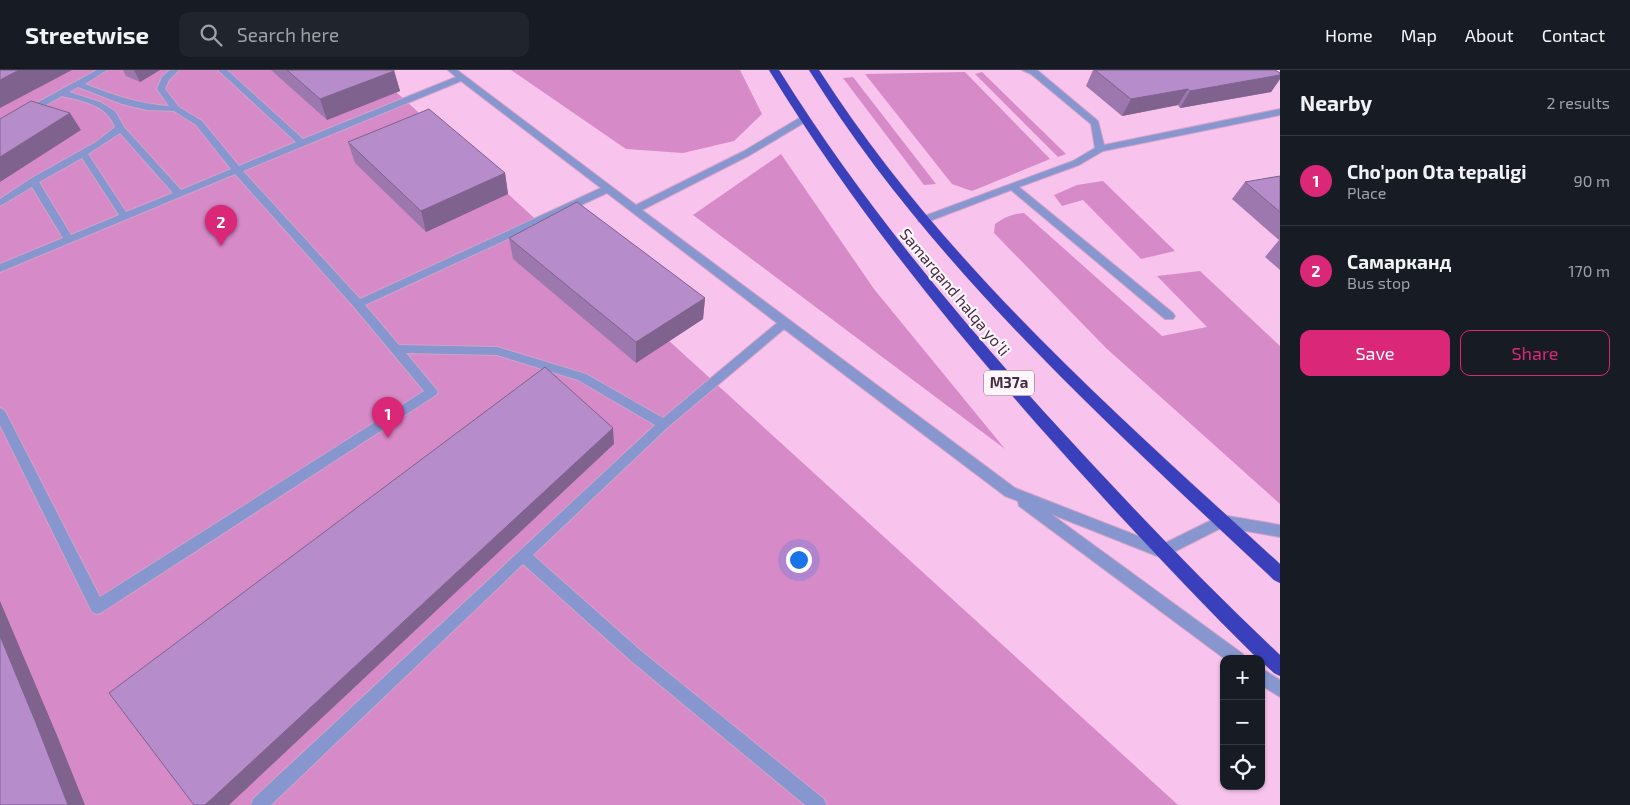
<!DOCTYPE html>
<meta charset="utf-8">
<style>
body{margin:0;font-family:"Exo 2",sans-serif;background:#20242c;color:#f1f3f6}
.controls{position:absolute;right:15px;bottom:15px;display:grid;overflow:hidden;border-radius:10px;box-shadow:0 1px 4px #0004}
.controls button{width:45px;height:45px;display:grid;place-items:center;padding:0;border:0;border-bottom:1px solid #363941;background:#171b24;color:#f1f3f6;font:25px sans-serif}
.you{position:absolute;left:798px;top:489px;width:18px;height:18px;margin:-12px;border:4px solid #fff;border-radius:50%;background:#1a73e8;box-shadow:0 0 0 8px #1a73e833}
.badge{display:grid;place-items:center;width:32px;height:32px;border-radius:50%;background:#db2777;color:#fff;font-size:16px;font-weight:700}
.pin{position:absolute;translate:-50% -41px;filter:drop-shadow(0 1px 2px #0008)}
.pin::after{content:'';position:absolute;top:26px;width:18px;height:15px;background:inherit;clip-path:polygon(0 0,100% 0,50% 100%)}
.list{margin:0;padding:0;list-style:none}
h2{display:flex;justify-content:space-between;align-items:center;height:65px;margin:0;padding:0 20px;font-size:21px}
h2 small{font-size:16px;font-weight:400;color:#9ea1a6}
.list li{display:grid;grid-template-columns:32px 1fr auto;gap:15px;align-items:center;box-sizing:border-box;height:90px;padding:0 20px;border-top:1px solid #363941}
.list b{display:block;font-size:19px;white-space:nowrap}
.list p{margin:0;font-size:16px;white-space:nowrap;color:#9ea1a6}
.list em{font-size:16px;font-style:normal;color:#9ea1a6}
.actions{display:flex;gap:10px;padding:15px 20px}
.actions a{flex:1;padding:11px 0;border:1px solid #db2777;border-radius:10px;text-align:center;font-size:18px;color:#db2777}
.actions .main{background:#db2777;color:#fff}
.icon{flex:none;width:28px;height:28px;fill:none;stroke:currentColor;stroke-width:2;stroke-linecap:round;stroke-linejoin:round}
.map{position:relative;flex:none;width:1280px;height:735px;overflow:hidden}
header{display:flex;align-items:center;gap:30px;box-sizing:border-box;height:70px;padding:0 25px;background:#171b24;border-bottom:1px solid #363941}
header strong{font-size:24px}
nav{display:flex;gap:28px;margin-inline-start:auto;font-size:18px}
.search{width:350px;height:45px;background:#20242c;display:flex;align-items:center;gap:12px;box-sizing:border-box;padding:0 18px;border-radius:10px;color:#9ea1a6;font-size:19px}
main{display:flex}
aside{flex:1;background:#171b24}
.map>svg:first-child{display:block}
</style>
<header>
<strong>Streetwise</strong>
<div class="search"><svg class="icon" aria-label="search" viewBox="0 0 24 24"><circle cx="10" cy="10" r="6"/><path d="M15 15l6 6"/></svg>Search here</div>
<nav><a>Home</a><a>Map</a><a>About</a><a>Contact</a></nav>
</header>
<main>
<div class="map">
<svg width="1280" height="735" viewBox="0 0 1280 735">
<rect width="100%" height="100%" fill="#f8c3ed"/>
<path fill="#d78ac8" d="M0 0H372L1178 735H0Z
M511 0H740L762 44 734 71 683 83 626 79Z
M965 2 1050 89 972 121 952 114 865 4Z
M982 2 1066 84 1058 87 975 4Z
M853 7 936 114 924 115 843 8Z
M781 84 874 219 1005 379 693 145Z
M1103 111 1175 181 1141 189 1083 130 1062 136 1054 125 1077 115Z
M1024 143 1162 266 1207 257 1157 206 1200 201 1280 276V434L1106 278 994 163 995 154C1005 147 1012 144 1024 143Z"/>
<g fill="none" stroke-linecap="round" stroke-linejoin="round">
<defs>
<path id="minor" d="M97 0H107L85 14C113 25 139 34 169 36L157 19 162 7 170 0H179L169 10 165 19 179 37 202 51 239 96 296 72 218 0H227L303 69 456 7 448 0H457L636 135 744 81 801 47H807V51L750 85 642 140 1015 418 1161 475 1222 445 1280 455V467L1223 457 1162 488 1051 444 1243 584 1245 589H1225L1019 436 1018 431 1005 426 784 259 668 357 533 485 640 580 824 729 826 735H805L630 590 523 494 271 735H251L253 729 655 355 578 310 497 285 406 283 436 319 438 322 436 325 102 542 97 544 92 542 0 355V338L4 340 6 343 100 527 424 321 354 237 235 104 0 202V194L63 168 32 117 0 136V129L30 109 96 72 115 57C107 35 83 31 62 26L3 59 0 60V53ZM461 11 601 118 360 229 243 101ZM78 17 122 34 147 40 174 41 196 55 231 99 181 120 124 57 115 41 100 32 69 22ZM120 63 173 123 126 142 88 84ZM82 88 119 145 71 165 39 112ZM607 123 777 253 663 348 586 304 497 277 399 275 365 235Z
M1022 0H1037L1098 51 1104 75 1280 39V45L1103 81 1079 95 1019 117 1173 243 1175 246 1173 249H1165L1011 120 927 152H919L918 150 919 148 1073 91 1095 78 1091 54 1031 4Z
M1261 598 1280 610V627L1261 615Z"/>
<path id="highway" d="M769 0H779C857 125 946 233 1045 343 1121 426 1198 508 1280 585V606L1274 603 1261 591V589H1258C1181 513 1108 434 1036 353 937 240 848 129 769 0Z
M809 0H819C941 191 1114 342 1280 494V513L1274 510C1106 352 932 197 809 0Z"/>
</defs>
<use href="#minor" stroke="#d1a2c7" stroke-width="2"/>
<use href="#highway" stroke="#d1a2c7" stroke-width="1"/>
<use href="#minor" fill="#8896cf" fill-rule="evenodd"/>
<use href="#highway" fill="#3a3fbc" fill-rule="evenodd"/>
</g>
<path fill="#9d78af" d="M123 0H160L140 12 126 6Z
M271 0H394L400 21 327 50Z
M1093 0H1275L1280 3V9L1271 22 1180 38 1178 35 1122 46 1086 16Z
M348 72 505 103 508 124 426 162 355 93Z
M1280 106V200L1265 187 1279 170 1232 129 1245 112Z
M509 168 705 228 703 249 636 293 513 189Z"/>
<path fill="#7f628e" d="M19 0H72L0 38V10Z
M134 0H160L140 12Z
M394 1 400 21 327 50 320 29Z
M1280 5V9L1271 22 1180 38 1190 21Z
M1188 19 1178 35 1122 46 1131 29Z
M70 43 81 60 0 112V87Z
M505 103 508 124 426 162 421 141Z
M705 228 703 249 636 293V272Z
M613 358 614 374 229 735H205Z
M0 531 56 663 85 735H68L0 566Z"/>
<path fill="#b68ccb" stroke="#7f628e" d="M0 0H19L0 10Z
M287 0H394V1L320 29Z
M1095 0H1275L1280 3V5L1190 21 1188 19 1131 29Z
M31 31 70 43 0 87V49Z
M429 39 505 103 421 141 348 72Z
M1280 106V142L1245 112Z
M577 132 705 228 636 272 509 168Z
M545 297 613 358 205 735H194L109 623Z
M0 566 36 653 68 735H0Z"/>
<g text-anchor="middle" stroke-width="4.5" stroke-linejoin="round" paint-order="stroke">
<rect fill="#fcf5fa" stroke="#7c6878" stroke-width="1" x="984" y="300.5" width="50" height="25" rx="4"/>
<g font-size="15" font-weight="bold" fill="#452b40">
<text x="1009" y="318">M37a</text>
</g>
<g font-size="16" fill="#452b40" stroke="#fcf5fa">
<text transform="translate(955 222) rotate(50)" y="6">Samarqand halqa yoʻli</text>
</g>
</g>
</svg>
<div class="controls">
<button>+</button>
<button>−</button>
<button><svg class="icon" aria-label="locate" viewBox="0 0 24 24"><circle cx="12" cy="12" r="6"/><path d="M12 2v4M12 18v4M2 12h4M18 12h4"/></svg></button>
</div>
<div class="you"></div>
<div class="pin badge" style="left:388px;top:368px">1</div>
<div class="pin badge" style="left:221px;top:176px">2</div>
</div>
<aside>
<h2>Nearby<small>2 results</small></h2>
<ul class="list">
<li><span class="badge">1</span><div><b>Cho'pon Ota tepaligi</b><p>Place</p></div><em>90 m</em></li>
<li><span class="badge">2</span><div><b>Самарканд</b><p>Bus stop</p></div><em>170 m</em></li>
</ul>
<div class="actions"><a class="main">Save</a><a>Share</a></div>
</aside>
</main>
